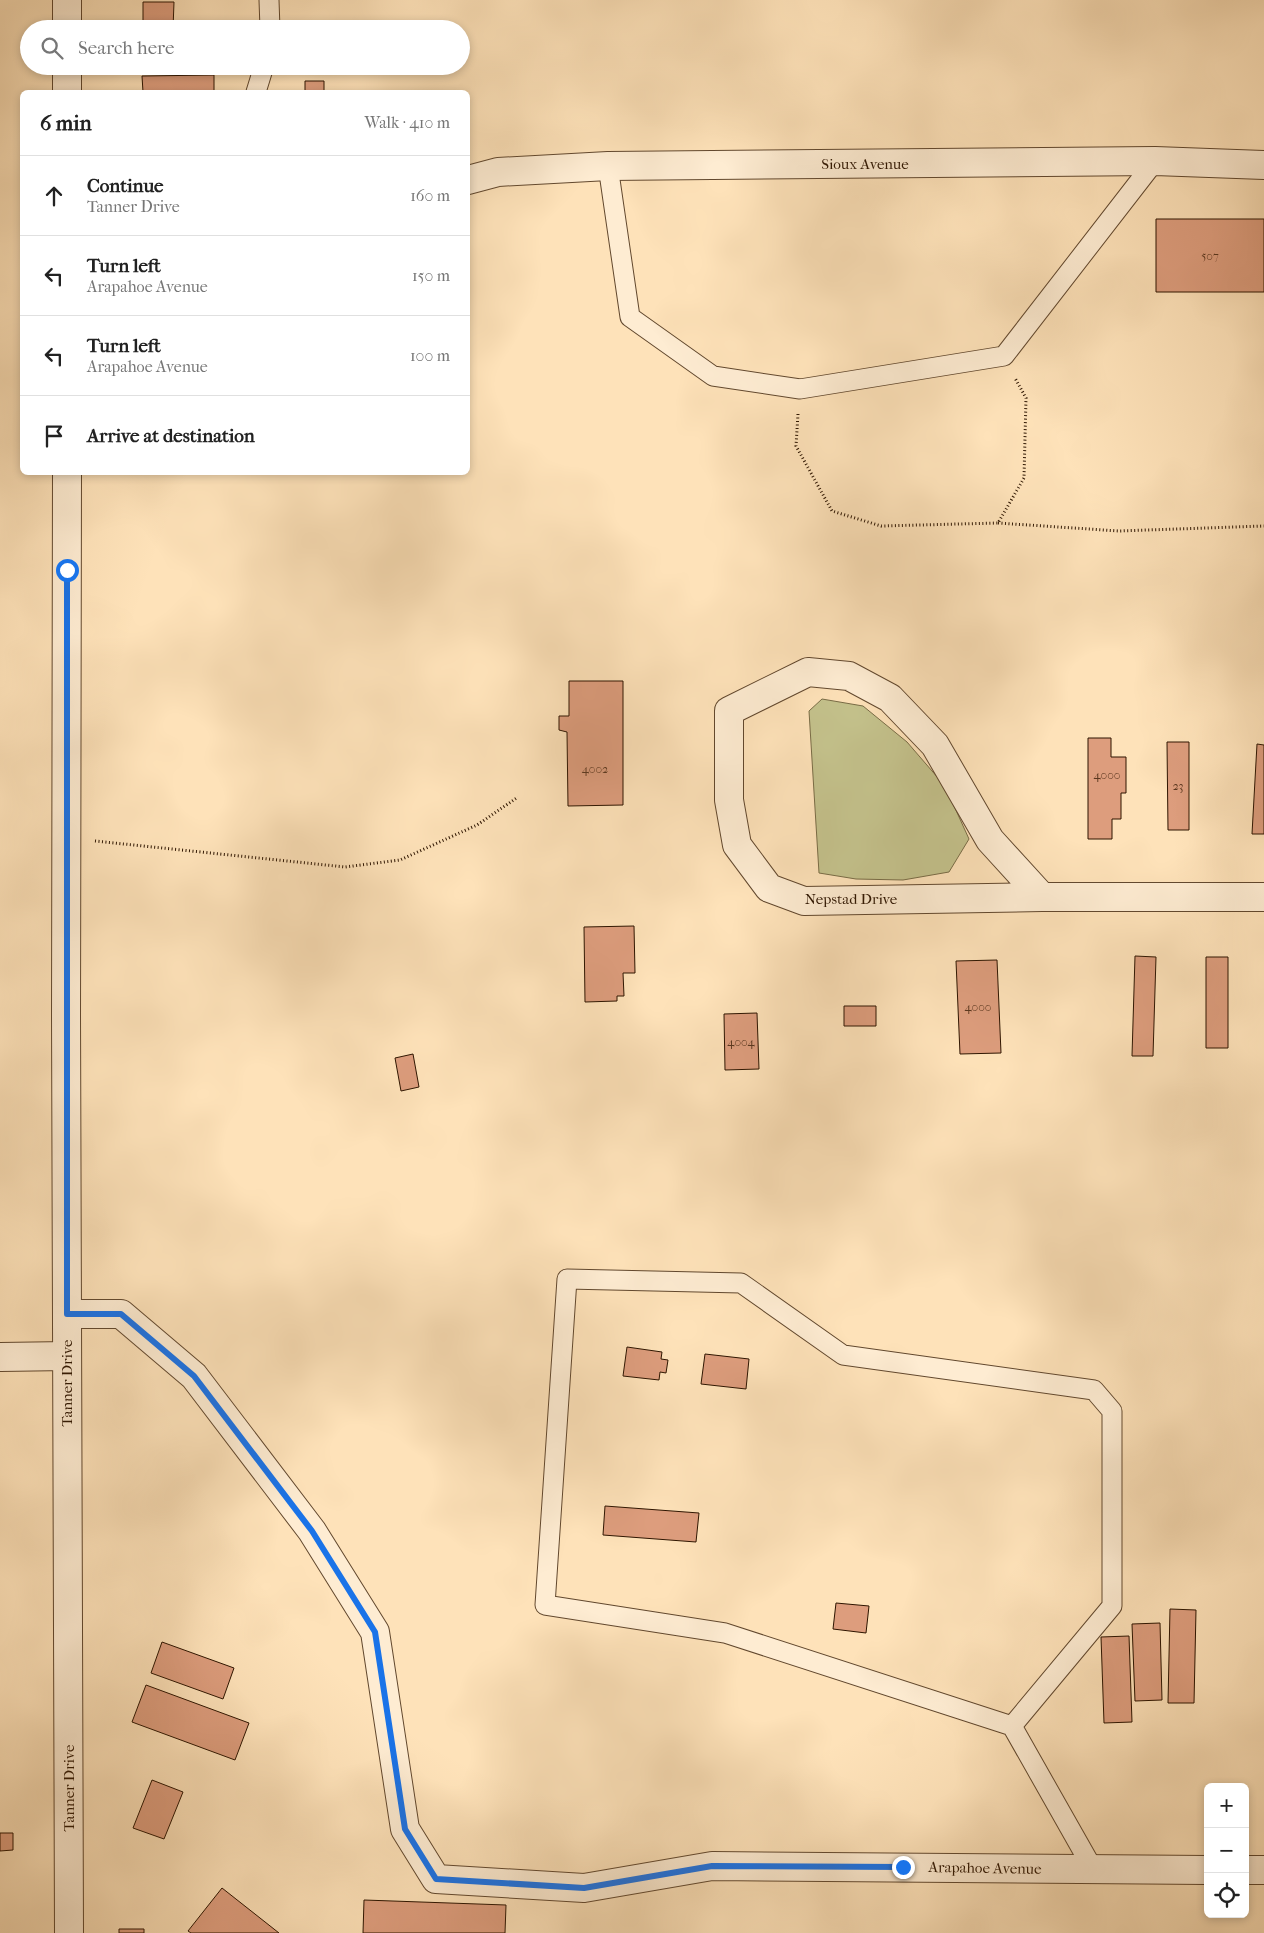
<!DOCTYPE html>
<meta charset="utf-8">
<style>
body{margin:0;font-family:"IM FELL French Canon",serif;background:#f2f2f2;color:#222}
.controls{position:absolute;right:15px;bottom:15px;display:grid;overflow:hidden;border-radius:8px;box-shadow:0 2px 8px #0003}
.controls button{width:45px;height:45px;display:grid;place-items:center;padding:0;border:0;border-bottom:1px solid #e0e0e0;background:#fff;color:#222;font:25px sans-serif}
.stop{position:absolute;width:15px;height:15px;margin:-11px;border:4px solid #1a73e8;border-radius:50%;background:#fff}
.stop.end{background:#1a73e8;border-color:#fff;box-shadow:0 1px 5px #0008}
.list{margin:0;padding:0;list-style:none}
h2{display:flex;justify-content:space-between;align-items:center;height:65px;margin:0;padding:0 20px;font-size:21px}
h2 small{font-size:16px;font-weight:400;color:#767676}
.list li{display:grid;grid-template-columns:32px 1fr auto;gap:15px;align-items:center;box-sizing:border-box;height:80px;padding:0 20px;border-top:1px solid #e0e0e0}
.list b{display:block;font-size:19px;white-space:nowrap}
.list p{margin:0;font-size:16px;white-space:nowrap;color:#767676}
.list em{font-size:16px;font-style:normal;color:#767676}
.icon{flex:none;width:28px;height:28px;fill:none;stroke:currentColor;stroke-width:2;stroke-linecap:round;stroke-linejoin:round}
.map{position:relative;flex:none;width:1264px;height:1933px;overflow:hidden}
.search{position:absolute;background:#fff;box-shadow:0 2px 8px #0003;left:20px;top:20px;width:450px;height:55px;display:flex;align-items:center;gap:12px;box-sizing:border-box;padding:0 18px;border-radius:28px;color:#767676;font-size:19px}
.panel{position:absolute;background:#fff;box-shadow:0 2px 8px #0003;left:20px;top:90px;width:450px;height:385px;border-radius:8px}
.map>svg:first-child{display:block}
</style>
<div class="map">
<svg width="1264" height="1933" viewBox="0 0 1264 1933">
<rect width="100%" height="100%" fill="#fee2b9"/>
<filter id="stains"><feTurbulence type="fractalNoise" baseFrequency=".004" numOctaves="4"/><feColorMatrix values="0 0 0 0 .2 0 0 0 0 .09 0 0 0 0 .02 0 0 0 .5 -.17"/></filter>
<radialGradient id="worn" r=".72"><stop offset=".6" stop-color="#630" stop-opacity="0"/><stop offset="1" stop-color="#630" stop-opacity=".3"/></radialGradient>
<path fill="#c4c28c" stroke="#796c46" d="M822 699 863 706 907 742 945 786 969 839 949 872 903 880 856 879 819 873 809 711Z"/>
<path fill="#dd9d7d" stroke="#2e1500" d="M143 2H174L173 29H143Z
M214 75V92H143L142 76Z
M305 81H324V92H305Z
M1156 219H1264V292H1156Z
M569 681H623V805L568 806 567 732 559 730V716H569Z
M1088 738H1111V757H1126V793H1121V819H1112V839H1088Z
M1167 742H1189V830H1168Z
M1257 744 1264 745V834H1252Z
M634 926 635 973H623L624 996H617V1001L585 1002 584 927Z
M1135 956 1156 957 1153 1056H1132Z
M1206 957H1228V1048H1206Z
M997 960 1001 1053 960 1054 956 961Z
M844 1006H876V1026H844Z
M757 1013 759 1069 725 1070 724 1014Z
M413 1054 419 1087 401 1091 395 1058Z
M627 1347 662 1352 661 1359 668 1360 666 1373 660 1372 659 1380 623 1376Z
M705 1354 749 1359 746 1389 701 1384Z
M605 1506 699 1513 696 1542 603 1535Z
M836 1603 869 1606 866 1633 833 1629Z
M1170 1609 1196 1610 1194 1703H1168Z
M1160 1623 1162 1700 1135 1701 1132 1624Z
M1129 1636 1132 1722 1104 1723 1101 1637Z
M162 1642 234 1668 223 1699 151 1673Z
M146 1685 249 1723 235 1760 132 1722Z
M152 1780 183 1792 164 1839 133 1828Z
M0 1833H13V1850L0 1851Z
M222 1888 279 1933H191L188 1931Z
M364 1900 506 1905 505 1933H363Z
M119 1929H144V1933H119Z"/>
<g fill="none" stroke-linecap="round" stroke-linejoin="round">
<defs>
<path id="lane" d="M269 0 270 29
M256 92 264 66
M608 166 630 317 713 376 800 389 1004 356 1155 161
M1012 1726 1112 1606V1411L1094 1390 843 1355 741 1283 567 1279 545 1605 725 1633 1012 1726 1093 1869"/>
<path id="street" d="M67 0V29
M67 66V92
M468 180 498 172 608 166 1155 161 1264 165
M67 472 66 1015 69 1933
M1042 897 990 840 935 745 890 698 849 676 808 672 729 711V800L737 845 769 888 804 901 1042 897H1264
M67 1314H121L194 1376 312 1531 375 1632 405 1829 436 1879 584 1888 712 1866 1208 1870
M0 1357 67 1356
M1245 1870H1264"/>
</defs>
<use href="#lane" stroke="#62482e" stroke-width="21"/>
<use href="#street" stroke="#62482e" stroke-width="30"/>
<path stroke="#2e1500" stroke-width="3" stroke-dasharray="1 2.5" stroke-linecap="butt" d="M798 414 796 446 832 511 881 526 998 523 1024 478 1026 398 1015 378
M998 523 1119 531 1264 526
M95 841 345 867 400 860 477 825 518 797"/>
<use href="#lane" stroke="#feecd2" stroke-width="19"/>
<use href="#street" stroke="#feecd2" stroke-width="28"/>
</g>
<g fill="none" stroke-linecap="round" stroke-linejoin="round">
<path stroke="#1a73e8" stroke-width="6" d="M67 570V1314H121L194 1376 312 1531 375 1632 405 1829 436 1879 584 1888 712 1866 903 1867"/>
</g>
<g text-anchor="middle" stroke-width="4" stroke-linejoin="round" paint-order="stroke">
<g font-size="12" fill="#5a371f">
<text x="1210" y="260">507</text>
<text x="595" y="773">4002</text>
<text x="1107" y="779">4000</text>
<text x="1178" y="790">23</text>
<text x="978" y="1011">4000</text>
<text x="741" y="1046">4004</text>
</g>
<g font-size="15" fill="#2e1500" stroke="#feecd2">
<text x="865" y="169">Sioux Avenue</text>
<text x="851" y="904">Nepstad Drive</text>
<text transform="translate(67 1383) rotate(-90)" y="5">Tanner Drive</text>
<text transform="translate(69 1788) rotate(-90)" y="5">Tanner Drive</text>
<text transform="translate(985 1868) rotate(1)" y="5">Arapahoe Avenue</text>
</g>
</g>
<rect width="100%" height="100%" filter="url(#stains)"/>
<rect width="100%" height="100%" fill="url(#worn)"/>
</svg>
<div class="controls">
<button>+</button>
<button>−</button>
<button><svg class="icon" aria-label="locate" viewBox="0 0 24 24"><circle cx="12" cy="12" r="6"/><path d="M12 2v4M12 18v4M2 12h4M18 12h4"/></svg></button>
</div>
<div class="stop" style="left:67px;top:570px"></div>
<div class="stop end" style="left:903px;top:1867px"></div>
<div class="search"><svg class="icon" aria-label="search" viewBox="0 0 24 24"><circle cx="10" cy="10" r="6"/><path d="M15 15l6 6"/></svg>Search here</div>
<section class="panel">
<h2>6 min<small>Walk · 410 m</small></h2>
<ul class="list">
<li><svg class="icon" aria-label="ahead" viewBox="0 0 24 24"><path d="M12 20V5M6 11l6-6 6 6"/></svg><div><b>Continue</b><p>Tanner Drive</p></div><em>160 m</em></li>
<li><svg class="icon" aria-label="left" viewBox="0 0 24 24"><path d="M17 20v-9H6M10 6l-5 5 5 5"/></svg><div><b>Turn left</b><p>Arapahoe Avenue</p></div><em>150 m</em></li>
<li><svg class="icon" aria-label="left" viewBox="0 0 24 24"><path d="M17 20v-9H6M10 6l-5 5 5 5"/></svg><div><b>Turn left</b><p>Arapahoe Avenue</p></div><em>100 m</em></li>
<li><svg class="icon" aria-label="arrive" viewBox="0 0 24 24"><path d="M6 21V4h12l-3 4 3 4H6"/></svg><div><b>Arrive at destination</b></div></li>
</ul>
</section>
</div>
